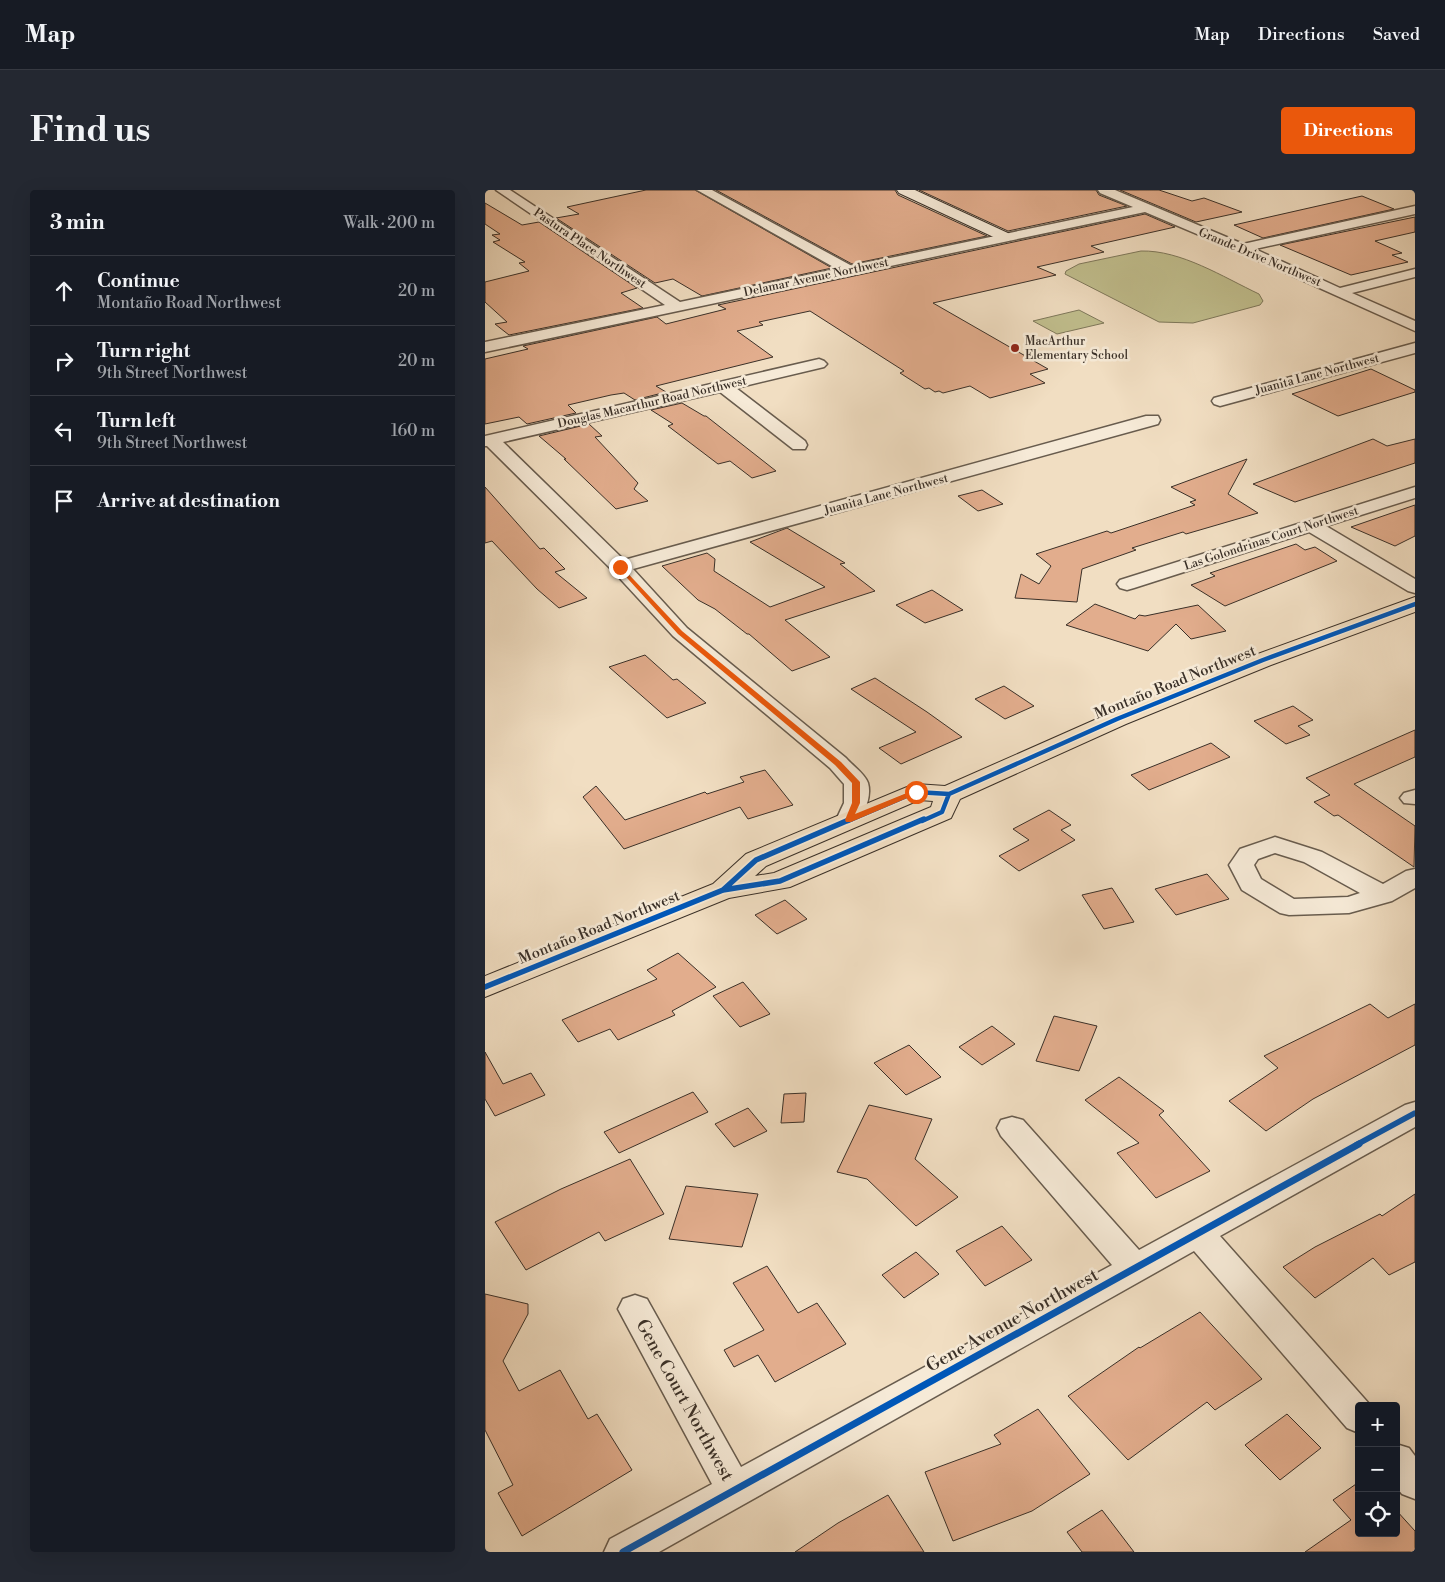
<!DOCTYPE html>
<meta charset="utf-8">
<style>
body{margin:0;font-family:"Libre Bodoni",serif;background:#242831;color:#f1f3f6}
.controls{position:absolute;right:15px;bottom:15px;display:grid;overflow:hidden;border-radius:5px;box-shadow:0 5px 20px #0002}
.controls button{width:45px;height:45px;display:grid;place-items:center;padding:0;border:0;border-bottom:1px solid #363941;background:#171b24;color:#f1f3f6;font:25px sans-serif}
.stop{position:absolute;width:15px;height:15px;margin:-11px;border:4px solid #ea580c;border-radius:50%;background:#fff}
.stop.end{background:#ea580c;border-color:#fff;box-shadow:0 1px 5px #0008}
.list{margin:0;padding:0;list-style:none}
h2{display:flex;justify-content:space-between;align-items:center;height:65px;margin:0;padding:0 20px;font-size:21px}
h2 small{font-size:16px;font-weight:400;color:#9ea1a6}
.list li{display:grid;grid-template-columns:32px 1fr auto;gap:15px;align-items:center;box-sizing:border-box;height:70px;padding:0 20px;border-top:1px solid #363941}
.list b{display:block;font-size:19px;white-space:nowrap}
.list p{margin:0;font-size:16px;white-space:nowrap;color:#9ea1a6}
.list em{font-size:16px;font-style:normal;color:#9ea1a6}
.icon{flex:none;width:28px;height:28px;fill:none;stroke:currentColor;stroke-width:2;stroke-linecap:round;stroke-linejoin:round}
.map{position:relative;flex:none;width:930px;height:1362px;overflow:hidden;border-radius:5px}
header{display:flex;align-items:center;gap:30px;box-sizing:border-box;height:70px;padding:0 25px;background:#171b24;border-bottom:1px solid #363941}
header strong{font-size:24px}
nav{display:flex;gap:28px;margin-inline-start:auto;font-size:18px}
.intro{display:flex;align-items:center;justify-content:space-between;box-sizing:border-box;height:120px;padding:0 30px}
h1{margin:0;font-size:35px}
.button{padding:12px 22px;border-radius:5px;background:#ea580c;color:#fff;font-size:18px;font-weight:700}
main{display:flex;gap:30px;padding:0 30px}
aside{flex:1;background:#171b24;border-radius:5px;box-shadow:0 5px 20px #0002}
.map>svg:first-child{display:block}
</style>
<header>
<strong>Map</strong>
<nav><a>Map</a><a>Directions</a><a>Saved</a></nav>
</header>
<div class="intro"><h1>Find us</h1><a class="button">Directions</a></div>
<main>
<aside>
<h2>3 min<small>Walk · 200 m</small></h2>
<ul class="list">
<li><svg class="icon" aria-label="ahead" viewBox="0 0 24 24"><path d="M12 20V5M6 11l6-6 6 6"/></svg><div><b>Continue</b><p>Montaño Road Northwest</p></div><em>20 m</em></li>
<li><svg class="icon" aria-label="right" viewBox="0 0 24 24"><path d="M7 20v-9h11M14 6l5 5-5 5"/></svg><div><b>Turn right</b><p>9th Street Northwest</p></div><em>20 m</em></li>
<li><svg class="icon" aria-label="left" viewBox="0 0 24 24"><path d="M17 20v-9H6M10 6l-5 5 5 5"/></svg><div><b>Turn left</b><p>9th Street Northwest</p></div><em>160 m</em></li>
<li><svg class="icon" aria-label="arrive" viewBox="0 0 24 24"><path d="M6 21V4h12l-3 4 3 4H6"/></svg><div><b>Arrive at destination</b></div></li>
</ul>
</aside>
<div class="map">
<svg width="930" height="1362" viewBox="0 0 930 1362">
<rect width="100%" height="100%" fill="#f1dec2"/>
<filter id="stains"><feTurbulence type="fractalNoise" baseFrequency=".004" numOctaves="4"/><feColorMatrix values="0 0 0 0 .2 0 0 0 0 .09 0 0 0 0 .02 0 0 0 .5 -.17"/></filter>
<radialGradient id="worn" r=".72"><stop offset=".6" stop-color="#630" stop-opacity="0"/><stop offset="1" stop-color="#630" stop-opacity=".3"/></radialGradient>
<path fill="#c1bf8e" stroke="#7e785b" d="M656 61C696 60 738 87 774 104L778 111 775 115 708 133 674 132 580 84 581 81 594 74Z
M594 120 619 133 572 144 548 131Z"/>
<path fill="#e2ad8d" stroke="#3a3028" d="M161 0H210L347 78 217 106 188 89 170 93 71 28 94 24 82 17Z
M231 0H410L413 5 502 46 367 74Z
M434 0H611L614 5 642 16 523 41Z
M635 0H674L707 11 719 8 757 22 711 32Z
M877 6 909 19 778 48 749 35Z
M0 13 37 35 54 32 152 98 136 103 158 118 24 145 10 134 22 132 0 112V92L44 81 34 73 40 72 8 52 15 50 7 45 15 44 0 34Z
M660 24 690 37 606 56 619 62 552 77 571 85 448 113 563 179 545 184 560 193 505 208 485 196 458 203 454 201 450 202 444 198 440 199 415 183 419 181 325 121 274 132 278 135 252 141 288 167 171 196 181 202 150 210 139 203 126 205 83 215 91 223 42 234 34 227 0 234V169L43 159 38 156 172 127 181 134 241 119 233 115Z
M930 27V42L890 51 917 63 907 65 923 72 866 85 795 55Z
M886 179 930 200V202L853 226 807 204Z
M197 213 219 226H221L291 281 267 288 245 271 233 274 183 236 188 234 166 220Z
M104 234 117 246 110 247 153 293 149 299 163 311 131 319 79 269H81L54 246Z
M888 249 902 256 930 249V273L810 312 768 294Z
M762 269 743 304 773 323 701 344 698 342 647 358 651 360 597 379 592 412 530 408 536 384 554 394 566 376 551 364 622 341 626 343 710 315 705 312 711 310 686 297Z
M0 297 55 359 59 358 80 379 70 382 102 408 74 418 52 399 7 351 0 353Z
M497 300 518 314 493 321 473 306Z
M930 315V346L910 356 866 337Z
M302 338 360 373 355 374 390 401 300 430 345 467 307 481 264 444H262L230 419 213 410 177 376 222 363 230 369 229 381 285 417 340 397 265 352Z
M811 354 820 360 830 357 852 371 740 416 706 395 730 386 725 383Z
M447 400 478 420 440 433 411 415Z
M610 414 650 429 654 425 660 426 713 415 741 441 706 449 691 434 663 461 581 435Z
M160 465 188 490 192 489 221 513 182 528 124 477Z
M390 488 442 522 477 547 416 574 394 558 431 542 366 499Z
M519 496 549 516 520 529 490 509Z
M808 516 828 530 813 536 825 545 801 554 769 531Z
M930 540V567L869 594 930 636 929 677 853 625 849 626 829 612 845 605 821 588Z
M726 553 745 567 664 600 646 585Z
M280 580 308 615 263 629 255 617 139 659 98 607 111 596 140 630 220 602 222 604 259 592 255 587Z
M564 620 586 635 576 640 590 650 534 681 514 666 544 650 528 639Z
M722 684 744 709 691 725 670 699Z
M627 698 649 732 619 739 597 705Z
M300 710 322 729 292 744 270 725Z
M193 763 231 797 187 821 190 825 133 850 125 839 93 852 77 830 172 789 162 780Z
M258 792 285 824 255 837 228 806Z
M885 814 903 828 930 814V855L828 909 781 941 744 911 793 878 779 866Z
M569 826 612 836 594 881 551 871Z
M507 836 530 854 497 875 474 857Z
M424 855 456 887 421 905 389 873Z
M0 862 18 894 46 883 60 905 10 926 0 909Z
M634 887 679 921 674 925 725 981 671 1008 632 963 654 953 600 910Z
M208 902 223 922 134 963 119 942Z
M321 903 319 932 296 933 299 904Z
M384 915 447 929 430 969 473 1007 431 1036 382 989 352 982Z
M263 918 282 941 249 957 230 934Z
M145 969 179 1024 120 1051 114 1042 41 1080 10 1032 76 999Z
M201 996 273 1004 257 1057 184 1049Z
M930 1004V1072L904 1085 888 1068 830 1108 798 1077 830 1057 895 1024 897 1026Z
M517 1036 547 1070 500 1096 471 1061Z
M431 1062 454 1084 419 1108 397 1085Z
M282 1076 313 1123 332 1113 361 1154 290 1192 273 1165 249 1177 239 1160 279 1140 248 1093Z
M0 1104 43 1114V1124L18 1171 34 1201 75 1180 103 1229 112 1224 147 1280 37 1346 13 1303 28 1295 0 1240Z
M715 1122 777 1189 730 1220 722 1212 643 1270 583 1206 654 1157 655 1158Z
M553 1219 605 1284 547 1321 468 1351 440 1282 516 1254 509 1245Z
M802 1224 836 1258 795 1290 760 1255Z
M874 1292V1343H911V1320L930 1341V1362H820L866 1330 848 1310Z
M403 1305 439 1362H310L353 1333Z
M617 1320 649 1362H597L582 1342Z"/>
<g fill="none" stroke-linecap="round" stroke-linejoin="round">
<defs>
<path id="street" d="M11 0H25L195 112 352 79 212 0H227L367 76 648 17 615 3 613 0H630L758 54 930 16V24L770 59 855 98 930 79V87L867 103 930 131V141L752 61 660 22 0 162V152L180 115Z
M930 153V163L735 216 729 214 727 211 729 208Z
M334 169 339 171 342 174 339 177 251 198 320 251 322 255 320 259H308L235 202 18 252 139 370 661 226H673L675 230 673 234 148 379 202 438 361 568C367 575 380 584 383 593 387 607 379 624 371 635L363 637 355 635 351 630 359 613V594L345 578 188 446 128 381 2 256H0V246Z
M930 297V308L841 336 930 389V403L923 401 824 342 649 398 642 400 635 398 632 394 635 390Z
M930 600V614L919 613 915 608 919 603Z
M790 647 837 662 898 694 921 681 930 679V698L907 711 864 723 804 725 795 723 757 700 744 675 755 659ZM790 663 819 672 875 703 863 707 809 709 776 689 769 675 773 669Z
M930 912V937L735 1046 886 1216H874V1243L862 1238 709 1061 174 1362H119L125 1349 227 1294 133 1119 138 1109 150 1105 162 1109 256 1277 627 1075 516 946 512 938 516 930 527 927 538 930 654 1060 920 915Z
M911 1254 924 1258 930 1266V1309L917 1304 911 1297Z"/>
<path id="secondary" d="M412 0H430L525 44 527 47 525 50H515L414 3Z"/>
<path id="primary" d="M930 407V422L786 475 641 534 475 609 466 628 305 697 244 708 0 807V786L228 694 261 664 422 597 431 594 460 596 623 524 770 465ZM434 610 448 611 446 617 289 683 270 686 281 676Z"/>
</defs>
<use href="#street" stroke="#685c4e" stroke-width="3"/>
<use href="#secondary" stroke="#3a3028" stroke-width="2"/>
<use href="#primary" stroke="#3a3028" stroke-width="2"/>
<use href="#street" fill="#f6ead7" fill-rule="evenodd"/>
<use href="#secondary" fill="#f6ead7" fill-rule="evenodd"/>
<use href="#primary" fill="#f1dec2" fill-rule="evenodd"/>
<defs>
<path id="cycleway-far2" d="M363 631 431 602 464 604 632 529 778 470 930 414
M437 631 457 622 464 604"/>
<path id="cycleway-far1" d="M238 700 271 670 366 629
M0 797 238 700 295 691 439 629
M871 955 930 923"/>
<path id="cycleway" d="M138 1362 874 954"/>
</defs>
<use href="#cycleway-far2" stroke="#f6ead7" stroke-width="7"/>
<use href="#cycleway-far1" stroke="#f6ead7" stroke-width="9"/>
<use href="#cycleway" stroke="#f6ead7" stroke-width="10"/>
<use href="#cycleway-far2" stroke="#0057b8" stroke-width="4.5"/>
<use href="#cycleway-far1" stroke="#0057b8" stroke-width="5.5"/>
<use href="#cycleway" stroke="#0057b8" stroke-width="7"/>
</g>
<path fill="#ea580c" d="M135 375 197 441 356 572 375 592V613L370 624 429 600H434V603L366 632H361L360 630 367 613V593L350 575 193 444 133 378 132 377Z"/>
<circle fill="#8f2418" stroke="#f6ead7" stroke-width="2" cx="530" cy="158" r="5"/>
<g text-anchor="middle" stroke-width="5" stroke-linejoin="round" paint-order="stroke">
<g font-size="12" fill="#3a3028" stroke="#f6ead7">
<text transform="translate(105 58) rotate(34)" y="4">Pastura Place Northwest</text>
<text transform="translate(775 67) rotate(23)" y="4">Grande Drive Northwest</text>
<text transform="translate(331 87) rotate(-12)" y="4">Delamar Avenue Northwest</text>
<text transform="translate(832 184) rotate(-15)" y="4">Juanita Lane Northwest</text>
<text transform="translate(167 212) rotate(-13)" y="4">Douglas Macarthur Road Northwest</text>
<text transform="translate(401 304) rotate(-15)" y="4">Juanita Lane Northwest</text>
<text transform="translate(786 348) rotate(-18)" y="4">Las Golondrinas Court Northwest</text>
</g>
<g font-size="12" fill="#3a3028" stroke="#f6ead7" text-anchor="start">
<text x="540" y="155">MacArthur<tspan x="540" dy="14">Elementary School</tspan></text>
</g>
<g font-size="15" fill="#3a3028" stroke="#f6ead7">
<text transform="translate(690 492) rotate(-22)" y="5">Montaño Road Northwest</text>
<text transform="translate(114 737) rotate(-22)" y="5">Montaño Road Northwest</text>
</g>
<g font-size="18" fill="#3a3028" stroke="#f6ead7">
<text transform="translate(527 1130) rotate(-29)" y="6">Gene Avenue Northwest</text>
<text transform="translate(200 1210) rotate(61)" y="6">Gene Court Northwest</text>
</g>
</g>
<rect width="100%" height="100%" filter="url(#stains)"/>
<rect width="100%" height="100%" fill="url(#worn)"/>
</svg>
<div class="controls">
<button>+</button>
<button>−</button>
<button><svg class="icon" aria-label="locate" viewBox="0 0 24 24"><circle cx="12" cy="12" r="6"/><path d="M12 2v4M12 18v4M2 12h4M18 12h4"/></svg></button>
</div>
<div class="stop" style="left:431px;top:602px"></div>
<div class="stop end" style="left:135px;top:377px"></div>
</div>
</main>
